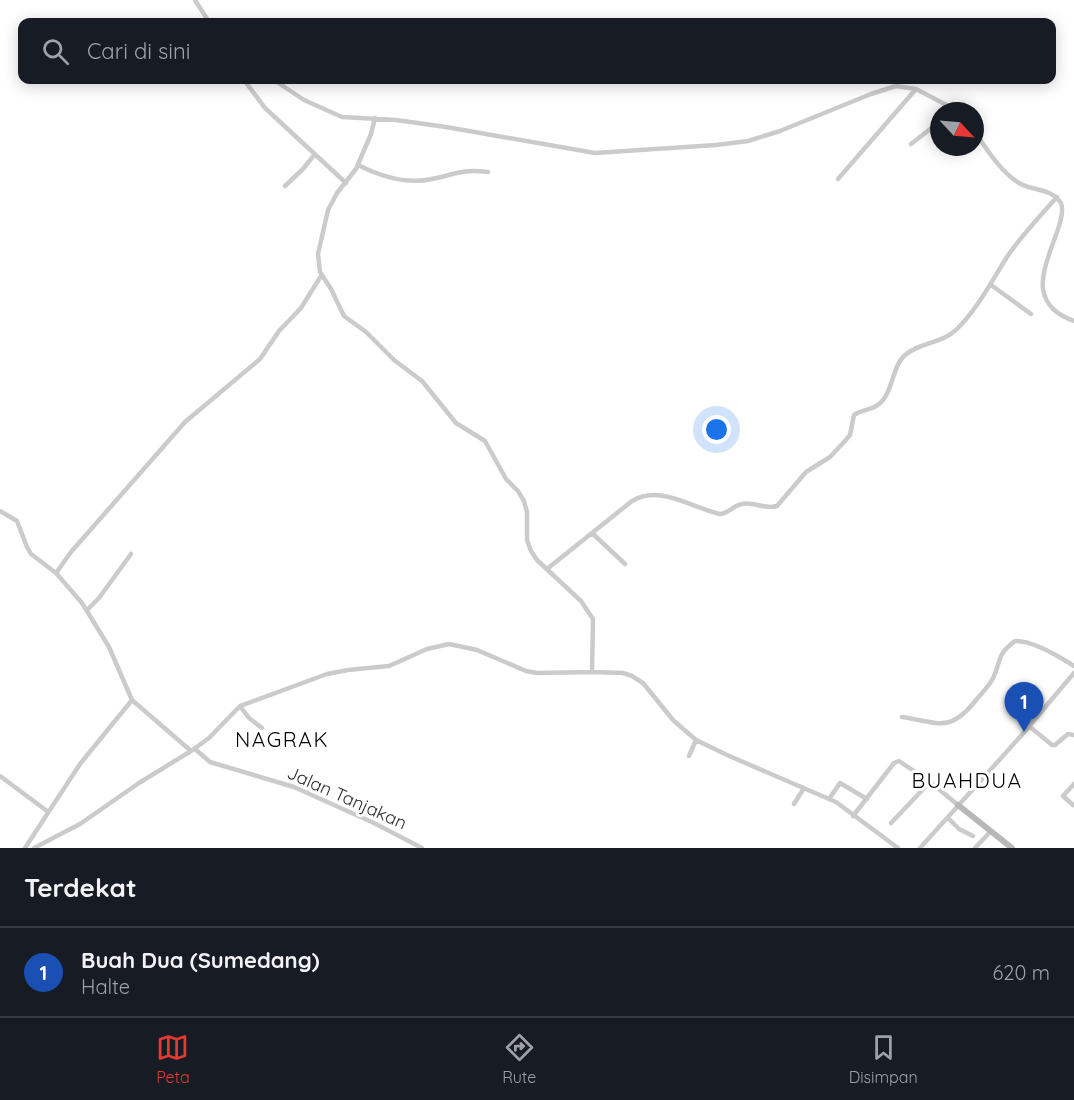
<!DOCTYPE html>
<html lang="id">
<style>
body{margin:0;font-family:Quicksand,sans-serif;background:#242831;color:#f1f3f6}
.compass{position:absolute;left:930px;top:102px;width:54px;height:54px;border-radius:50%;background:#171b24;box-shadow:0 3px 15px #0003;rotate:116deg}
.you{position:absolute;left:717px;top:430px;width:21px;height:21px;margin:-15px;border:4px solid #fff;border-radius:50%;background:#1a73e8;box-shadow:0 0 0 9px #1a73e833}
.badge{display:grid;place-items:center;width:39px;height:39px;border-radius:50%;background:#e53a30;color:#fff;font-size:20px;font-weight:700}
.pin{position:absolute;translate:-50% -50px;filter:drop-shadow(0 2px 3px #0008)}
.pin::after{content:'';position:absolute;top:32px;width:21px;height:18px;background:inherit;clip-path:polygon(0 0,100% 0,50% 100%)}
.list{margin:0;padding:0;list-style:none}
h2{display:flex;justify-content:space-between;align-items:center;height:78px;margin:0;padding:0 24px;font-size:26px}
h2 small{font-size:20px;font-weight:400;color:#9ea1a6}
.list li{display:grid;grid-template-columns:39px 1fr auto;gap:18px;align-items:center;box-sizing:border-box;height:90px;padding:0 24px;border-top:2px solid #363941}
.list b{display:block;font-size:22px;white-space:nowrap}
.list p{margin:0;font-size:20px;white-space:nowrap;color:#9ea1a6}
.list em{font-size:20px;font-style:normal;color:#9ea1a6}
.icon{flex:none;width:33px;height:33px;fill:none;stroke:currentColor;stroke-width:2;stroke-linecap:round;stroke-linejoin:round}
.map{position:relative;flex:none;width:1074px;height:848px;overflow:hidden}
.search{position:absolute;background:#171b24;box-shadow:0 3px 15px #0003;left:18px;right:18px;top:18px;height:66px;display:flex;align-items:center;gap:15px;box-sizing:border-box;padding:0 21px;border-radius:12px;color:#9ea1a6;font-size:22px}
.sheet{height:168px;background:#171b24}
nav{display:flex;justify-content:space-around;align-items:center;box-sizing:border-box;height:84px;border-top:2px solid #363941;background:#171b24;font-size:16px;color:#9ea1a6}
nav a{display:grid;justify-items:center;gap:3px}
nav .on{color:#e53a30}
.map>svg:first-child{display:block}
</style>
<div class="map">
<svg width="1074" height="848" viewBox="0 0 1074 848">
<rect width="100%" height="100%" fill="#fff"/>
<g fill="none" stroke-linecap="round" stroke-linejoin="round">
<path stroke="#cbcbcb" stroke-width="4.5" d="M195 0 209 22
M244 80 265 108 346 183
M274 80 304 100 342 117 396 120 446 127 595 153 716 145 748 141 780 131 871 94 896 86 916 89 958 111
M375 118 371 134 356 169 337 193 328 210 318 254 320 272 331 289 344 316 366 332 394 360 422 381 456 423 485 441 506 479 518 491 524 501 527 512V540L531 551 537 560 581 601 593 619 592 672
M975 132C987 150 1001 172 1019 183 1034 192 1050 187 1061 203 1068 221 1040 260 1043 289 1046 307 1058 315 1074 321
M911 144 939 122
M358 165C380 176 406 185 432 179 456 174 462 169 488 172
M838 179 916 89
M285 186 303 169 315 154
M991 285 1031 314
M0 511 17 521 27 547 31 554 56 573 82 603 109 647 132 700 191 751
M592 533 625 564
M547 569 632 501C660 484 692 508 720 514 729 513 734 505 742 504 754 501 765 510 777 506L806 472 830 457 845 441 850 435 854 415C861 410 872 410 879 404 893 393 892 367 904 356 919 342 942 344 957 329 978 308 991 282 1007 257 1021 236 1040 216 1057 197
M56 573 71 552 185 422 260 359 279 331 301 308 321 276
M87 610 99 598 131 554
M240 706 249 718 262 728
M902 717C941 723 950 733 977 699 983 692 991 684 994 676 1002 657 997 655 1015 641 1031 640 1060 657 1074 666
M1029 726 1052 745H1055L1068 734 1074 735
M195 749 210 762 294 787 374 823 422 848
M689 756 696 740
M0 776 47 811
M829 799 840 783 867 799
M794 804 804 788
M1073 805 1063 796 1074 784
M853 816 894 763 899 761 930 782 958 805
M948 818 959 829 973 836
M891 823 930 782
M25 848 80 764 132 700
M34 848 80 824 139 783 191 751 209 738 240 706 327 674 348 670 389 666 427 649 449 644 477 650 526 671 537 673 592 672 623 673 632 676 643 683 673 720 696 740 727 755 836 802 898 848
M920 848 1020 737 1074 673
M975 848 991 831"/>
<path stroke="#b8b8b8" stroke-width="6" d="M958 805 1012 848"/>
</g>
<g text-anchor="middle" stroke-width="6" stroke-linejoin="round" paint-order="stroke">
<g font-size="18" fill="#2e2e2e" stroke="#fff">
<text transform="translate(347 798) rotate(24)" y="6">Jalan Tanjakan</text>
</g>
<g font-size="21" letter-spacing="1.5" fill="#000" stroke="#fff">
<text x="282" y="747">NAGRAK</text>
<text x="967" y="788">BUAHDUA</text>
</g>
</g>
</svg>
<svg class="compass" viewBox="-18 -18 36 36"><path d="M0-13l5 13h-10z" fill="#e53935"/><path d="M0 13l5-13h-10z" fill="#9ea1a6"/></svg>
<div class="you"></div>
<div class="pin badge" style="left:1024px;top:732px;background:#1a4fb4">1</div>
<div class="search"><svg class="icon" aria-label="search" viewBox="0 0 24 24"><circle cx="10" cy="10" r="6"/><path d="M15 15l6 6"/></svg>Cari di sini</div>
</div>
<section class="sheet">
<h2>Terdekat<small></small></h2>
<ul class="list">
<li><span class="badge" style="background:#1a4fb4">1</span><div><b>Buah Dua (Sumedang)</b><p>Halte</p></div><em>620 m</em></li>
</ul>
</section>
<nav>
<a class="on"><svg class="icon" aria-label="map" viewBox="0 0 24 24"><path d="M3 6l6-2 6 2 6-2v14l-6 2-6-2-6 2zM9 4v14M15 6v14"/></svg>Peta</a>
<a><svg class="icon" aria-label="directions" viewBox="0 0 24 24"><path d="M12 3l9 9-9 9-9-9zM9 14v-3h6M13 9l2 2-2 2"/></svg>Rute</a>
<a><svg class="icon" aria-label="saved" viewBox="0 0 24 24"><path d="M7 4h10v16l-5-4-5 4z"/></svg>Disimpan</a>
</nav>
